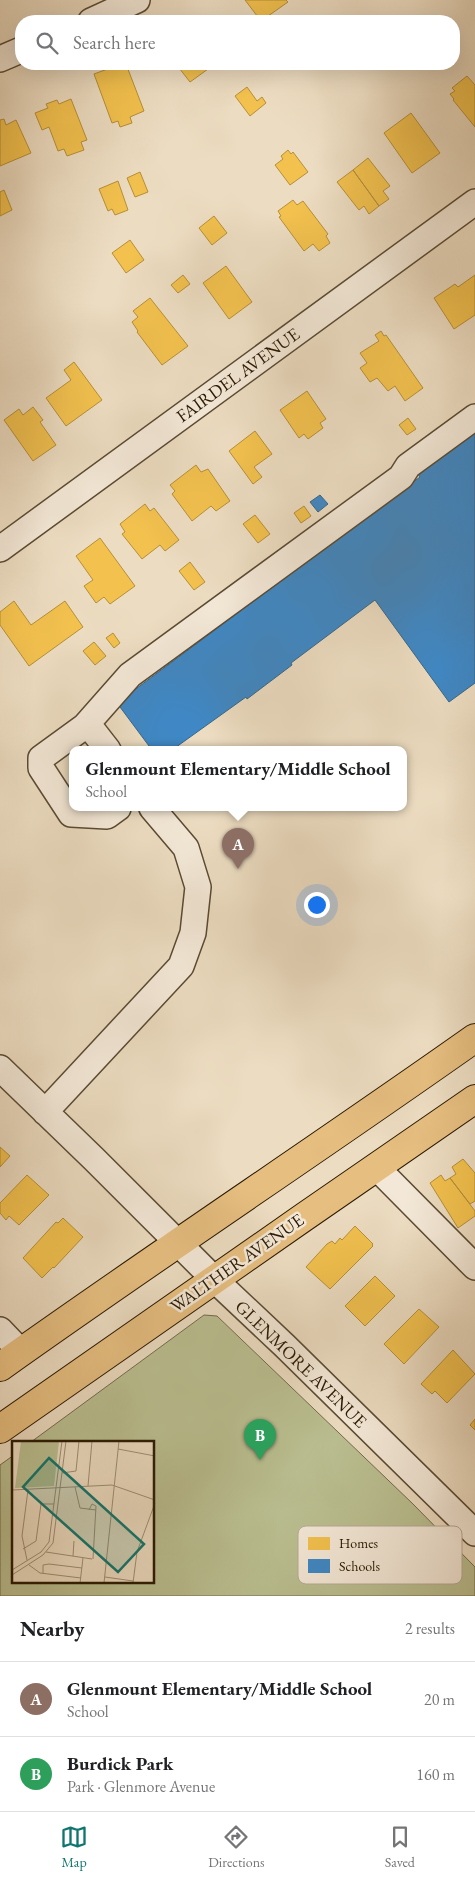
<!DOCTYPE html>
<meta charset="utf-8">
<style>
body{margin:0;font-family:"EB Garamond",serif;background:#f2f2f2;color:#202124}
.you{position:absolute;left:316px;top:904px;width:18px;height:18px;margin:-12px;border:4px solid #fff;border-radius:50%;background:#1a73e8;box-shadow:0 0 0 8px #1a73e833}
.badge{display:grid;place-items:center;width:32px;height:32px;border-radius:50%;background:#0f766e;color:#fff;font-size:16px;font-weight:700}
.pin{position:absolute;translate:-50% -41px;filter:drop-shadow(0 1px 2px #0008)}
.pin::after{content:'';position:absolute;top:26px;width:18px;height:15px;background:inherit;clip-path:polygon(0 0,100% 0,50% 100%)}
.popup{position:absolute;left:69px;top:746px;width:338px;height:65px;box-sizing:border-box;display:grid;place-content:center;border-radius:10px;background:#fff;filter:drop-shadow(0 1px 4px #0005);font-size:16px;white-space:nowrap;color:#757577}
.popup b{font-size:19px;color:#202124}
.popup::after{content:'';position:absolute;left:50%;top:100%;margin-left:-10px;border:10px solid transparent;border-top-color:#fff}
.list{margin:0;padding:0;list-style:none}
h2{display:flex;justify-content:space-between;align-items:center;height:65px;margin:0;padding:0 20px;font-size:21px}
h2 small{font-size:16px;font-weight:400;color:#757577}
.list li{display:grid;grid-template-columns:32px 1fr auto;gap:15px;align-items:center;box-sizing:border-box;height:75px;padding:0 20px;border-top:1px solid #e0e0e0}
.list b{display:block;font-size:19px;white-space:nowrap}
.list p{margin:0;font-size:16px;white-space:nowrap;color:#757577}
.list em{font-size:16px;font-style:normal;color:#757577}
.icon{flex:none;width:28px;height:28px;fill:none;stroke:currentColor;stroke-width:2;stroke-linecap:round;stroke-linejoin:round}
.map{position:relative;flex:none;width:475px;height:1596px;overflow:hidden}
.search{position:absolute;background:#fff;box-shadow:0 5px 20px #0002;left:15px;right:15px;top:15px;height:55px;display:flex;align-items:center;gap:12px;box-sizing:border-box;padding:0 18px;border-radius:20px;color:#757577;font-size:19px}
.sheet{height:215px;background:#fff}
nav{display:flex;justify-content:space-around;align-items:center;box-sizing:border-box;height:70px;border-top:1px solid #e0e0e0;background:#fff;font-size:14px;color:#757577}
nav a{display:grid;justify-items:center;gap:2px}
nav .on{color:#0f766e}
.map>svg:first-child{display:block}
</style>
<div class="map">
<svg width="475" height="1596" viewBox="0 0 475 1596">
<rect width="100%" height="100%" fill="#ecdcc1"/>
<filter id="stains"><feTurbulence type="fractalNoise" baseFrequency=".004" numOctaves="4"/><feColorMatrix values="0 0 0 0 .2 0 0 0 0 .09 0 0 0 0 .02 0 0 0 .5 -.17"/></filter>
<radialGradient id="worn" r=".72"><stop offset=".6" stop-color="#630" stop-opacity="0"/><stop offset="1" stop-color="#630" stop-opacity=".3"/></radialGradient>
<path fill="#babf91" stroke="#726c4a" d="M204 1315 217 1316 413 1504 475 1567V1596H0V1465L14 1455V1582H154V1442H31Z"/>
<path fill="#f2c14e" stroke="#b68f37" d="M245 0H286L288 2 261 21Z
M121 64H126L144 111 130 117 132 123 120 127 118 121 112 123 94 74Z
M176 64H215L190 82Z
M467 76 475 85V127L453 100 454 99 450 94 455 91 452 88Z
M247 87 257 101 262 97 266 103 250 116 235 96Z
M71 99 87 140 81 142 84 150 67 156 64 149 58 151 49 127 42 130 35 113 48 108 46 104 57 100 59 104Z
M411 113 440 153 412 173 384 133Z
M4 119 6 125 16 120 31 153 0 166V120Z
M288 150 291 154 293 152 308 172 290 185 275 165 283 159 281 156Z
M368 158 390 186 383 191 389 199 379 206 353 170Z
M353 170 379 206 369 214 364 206 359 210 337 182Z
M140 172 148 192 135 197 127 178Z
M118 181 128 210 115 215 112 209 108 211 99 189Z
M4 190 12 210 0 216V192Z
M293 200 297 205 303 201 328 234 326 236 330 243 319 251 313 244 304 251 279 217 281 216 278 211Z
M214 216 227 233 212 245 199 228Z
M130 240 144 260 126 273 112 253Z
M226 266 252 302 229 319 203 283Z
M183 275 190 284 178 293 171 285Z
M475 275V315L454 329 434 298 455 284 458 287Z
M150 298 188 346 162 365 137 332 138 331 132 322 138 317 133 311Z
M381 331 384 336 386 335 423 388 405 401 395 386 388 391 377 378 370 382 360 368 367 363 360 353 379 341 375 335Z
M74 362 102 400 66 426 46 398 71 380 64 370Z
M307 391 326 419 320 423 323 428 308 439 304 434 299 438 280 410Z
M33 407 43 420 40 422 56 445 33 461 4 420 19 409 23 415Z
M408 418 416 429 407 435 399 425Z
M255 431 272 454 254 467 262 477 253 484 229 451Z
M196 465 201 472 208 469 230 501 216 511 211 506 192 521 172 494 175 491 170 485Z
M145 504 150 511 154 508 179 540 165 551 160 545 142 559 122 534 125 532 120 524Z
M304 506 311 516 301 523 294 513Z
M255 515 270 534 258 543 243 524Z
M100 538 135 586 110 604 104 597 96 603 84 586 93 580 76 556Z
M190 562 205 582 194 590 179 571Z
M14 601 31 625 65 601 83 627 29 666 0 625V612Z
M113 633 120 643 114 648 106 638Z
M94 642 106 656 95 665 83 651Z
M0 1147 10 1156 0 1167Z
M463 1159 475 1173V1201L470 1204 450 1178 456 1174 452 1167Z
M27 1175 49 1195 19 1225 9 1216 6 1220 0 1213V1203Z
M441 1175 445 1181 450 1178 475 1211V1216L458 1228 430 1183Z
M63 1218 83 1237 54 1268 53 1267 42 1278 23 1258 56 1222 58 1223Z
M355 1226 373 1244 372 1245 373 1246 330 1289 306 1267 327 1244 332 1241 335 1244 340 1238 342 1240Z
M375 1276 395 1296 365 1326 345 1306Z
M419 1309 439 1327 404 1364 384 1344Z
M453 1350 475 1374 447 1403 435 1391 432 1394 421 1384Z
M475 1419V1430L470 1425Z"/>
<path fill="#3f88c5" stroke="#38678a" d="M475 426V683L449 702 375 600 291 663 292 665 247 699 246 697 172 750H152L117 703 420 477 415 470Z
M320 495 328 504 318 512 310 502Z"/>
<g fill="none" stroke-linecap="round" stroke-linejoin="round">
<defs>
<path id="minor" d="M91 21 137 0
M0 59 21 50
M0 549 475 202
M85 726 94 732 108 750
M118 808 107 816 71 814 41 768V758L85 726 130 675 401 477 408 466 475 417
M0 1068 94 1159 215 1280 285 1346 475 1533
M45 1112 181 966 193 933 198 887 186 848 152 808
M376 1167 475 1267
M0 1330 21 1352"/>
<path id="major" d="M0 1367C157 1255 318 1149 475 1038
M0 1429C158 1319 316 1208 475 1099"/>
</defs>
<use href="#minor" stroke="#5a4a32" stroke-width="28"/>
<use href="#major" stroke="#291902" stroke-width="30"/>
<use href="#minor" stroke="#f3e8d7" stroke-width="25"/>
<use href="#major" stroke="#e6be80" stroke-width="28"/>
</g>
<g text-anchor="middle" stroke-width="5" stroke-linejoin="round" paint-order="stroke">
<g font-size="18" fill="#291902" stroke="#f3e8d7">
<text transform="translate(238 375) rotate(-36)" y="6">FAIRDEL AVENUE</text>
<text transform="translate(237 1263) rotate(-35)" y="6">WALTHER AVENUE</text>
<text transform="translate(301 1364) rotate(44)" y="6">GLENMORE AVENUE</text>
</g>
</g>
<g transform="translate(12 1441)">
<rect width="142" height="142" fill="#ecdcc1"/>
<path d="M9 0H47L42 45 3 47Z" fill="#babf91"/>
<path fill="none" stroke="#9e8e75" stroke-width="1" d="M106 8 143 15M50 32 64 30 67 0M76 45 80 0M63 46 68 67 84 69M0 49 100 44 143 59M77 69 80 63 84 65 81 118M11 108 24 100 29 63H42M34 111 80 118M61 115 62 100M15 119 10 95 16 49M17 124 28 132 69 137M0 129 29 111 37 101 50 0M31 132V124L37 123 70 127M0 134 31 114 41 102 54 0M93 136 121 140M68 142 71 117M92 142 107 0M121 142 125 111 143 62"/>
<path fill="#0f766e" fill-opacity="0.15" stroke="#0f766e" stroke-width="2.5" d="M37 17 132 103 106 131 11 46Z"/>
<rect width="142" height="142" fill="none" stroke="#291902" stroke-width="2.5"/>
</g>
<rect x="298" y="1526" width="164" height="58" rx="8" fill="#f3e8d7" stroke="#b6aa97" stroke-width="1"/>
<rect x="308" y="1537" width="22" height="13" fill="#f2c14e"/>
<rect x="308" y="1559" width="22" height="14" fill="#3f88c5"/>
<g font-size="14" fill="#291902">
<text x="339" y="1548">Homes</text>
<text x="339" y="1571">Schools</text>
</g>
<rect width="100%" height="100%" filter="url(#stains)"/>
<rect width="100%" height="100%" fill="url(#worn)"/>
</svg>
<div class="you"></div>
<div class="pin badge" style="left:238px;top:869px;background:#8d6e63">A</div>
<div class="popup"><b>Glenmount Elementary/Middle School</b>School</div>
<div class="pin badge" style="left:260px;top:1460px;background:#2e9e5b">B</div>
<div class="search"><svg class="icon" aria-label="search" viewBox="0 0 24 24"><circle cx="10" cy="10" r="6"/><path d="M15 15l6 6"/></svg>Search here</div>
</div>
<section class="sheet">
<h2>Nearby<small>2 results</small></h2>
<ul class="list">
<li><span class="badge" style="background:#8d6e63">A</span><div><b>Glenmount Elementary/Middle School</b><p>School</p></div><em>20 m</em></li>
<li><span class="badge" style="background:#2e9e5b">B</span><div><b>Burdick Park</b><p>Park · Glenmore Avenue</p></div><em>160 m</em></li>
</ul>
</section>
<nav>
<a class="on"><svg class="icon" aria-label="map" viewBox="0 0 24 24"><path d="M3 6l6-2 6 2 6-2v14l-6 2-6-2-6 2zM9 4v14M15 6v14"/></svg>Map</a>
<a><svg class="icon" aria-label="directions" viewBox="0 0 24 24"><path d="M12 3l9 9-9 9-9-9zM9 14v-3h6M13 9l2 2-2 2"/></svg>Directions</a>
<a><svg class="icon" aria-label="saved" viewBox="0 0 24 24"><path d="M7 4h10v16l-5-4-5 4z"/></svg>Saved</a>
</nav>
